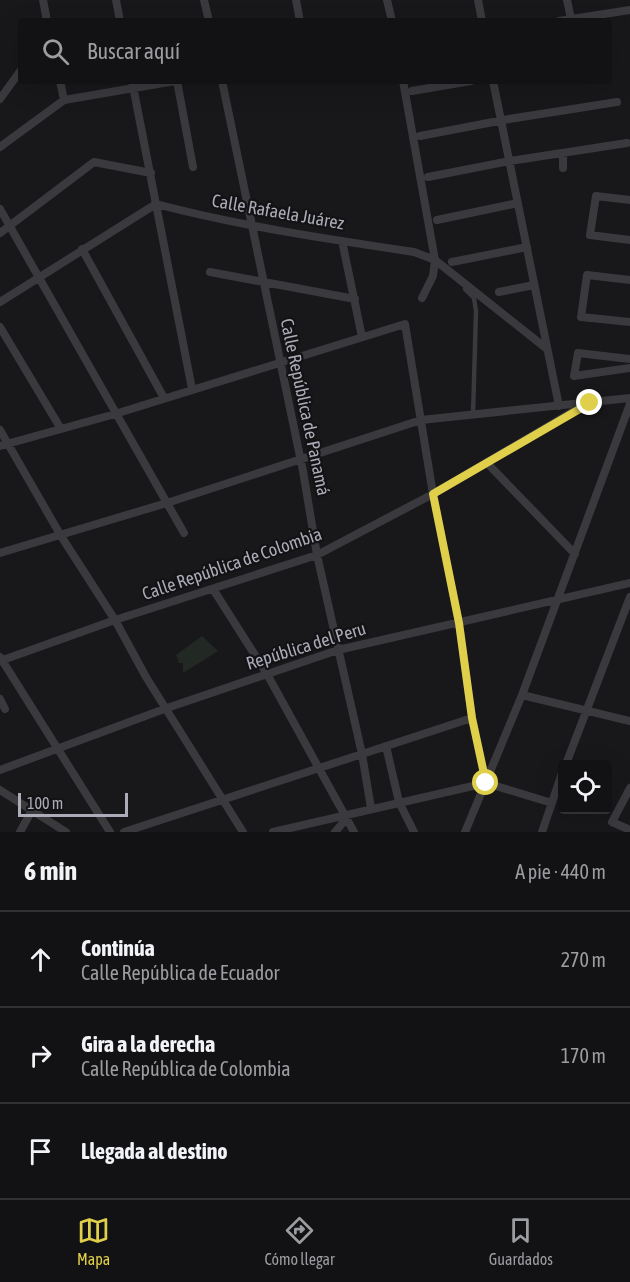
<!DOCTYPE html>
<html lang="es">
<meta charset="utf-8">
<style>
body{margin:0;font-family:"Asap Condensed",sans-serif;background:#1f1f21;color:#f1f3f6}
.controls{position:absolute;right:18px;bottom:18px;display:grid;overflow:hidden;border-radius:6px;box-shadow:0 6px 24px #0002}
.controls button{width:54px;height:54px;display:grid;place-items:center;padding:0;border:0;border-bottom:2px solid #313133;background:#121113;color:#f1f3f6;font:30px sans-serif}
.scale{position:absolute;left:18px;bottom:15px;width:110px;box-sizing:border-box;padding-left:6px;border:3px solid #abacb8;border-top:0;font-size:16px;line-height:21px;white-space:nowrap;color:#abacb8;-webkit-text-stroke:4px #131214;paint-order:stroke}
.stop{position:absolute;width:18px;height:18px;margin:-14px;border:4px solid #dfcf4a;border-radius:50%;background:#fff}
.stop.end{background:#dfcf4a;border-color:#fff;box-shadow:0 2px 6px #0008}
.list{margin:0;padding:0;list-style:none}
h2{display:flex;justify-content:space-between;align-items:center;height:78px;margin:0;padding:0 24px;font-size:26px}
h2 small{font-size:20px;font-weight:400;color:#9c9da0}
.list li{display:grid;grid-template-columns:39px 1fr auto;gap:18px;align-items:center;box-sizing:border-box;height:96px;padding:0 24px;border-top:2px solid #313133}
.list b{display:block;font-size:22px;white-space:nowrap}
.list p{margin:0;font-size:20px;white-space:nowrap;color:#9c9da0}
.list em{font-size:20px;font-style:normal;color:#9c9da0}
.icon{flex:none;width:33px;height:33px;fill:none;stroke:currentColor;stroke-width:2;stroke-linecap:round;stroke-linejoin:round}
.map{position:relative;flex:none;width:630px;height:832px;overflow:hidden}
.search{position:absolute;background:#121113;box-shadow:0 6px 24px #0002;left:18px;right:18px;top:18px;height:66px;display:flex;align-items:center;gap:15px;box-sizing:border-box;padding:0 21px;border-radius:6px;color:#9c9da0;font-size:22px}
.sheet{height:366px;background:#121113}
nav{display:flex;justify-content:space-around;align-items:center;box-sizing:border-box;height:84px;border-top:2px solid #313133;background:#121113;font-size:16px;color:#9c9da0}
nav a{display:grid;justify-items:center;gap:3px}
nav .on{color:#dfcf4a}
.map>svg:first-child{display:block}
</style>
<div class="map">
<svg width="630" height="832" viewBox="0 0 630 832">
<rect width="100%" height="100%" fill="#181719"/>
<path fill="#222924" d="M202 636 218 651 183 673V663H179L176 655Z"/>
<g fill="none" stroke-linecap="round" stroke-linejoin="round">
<path stroke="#39393e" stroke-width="4.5" d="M465 289 474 298 476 311 473 415"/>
<path stroke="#39393e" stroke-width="8" d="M43 0 47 21
M116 0 120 21
M204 0 209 21
M296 0 300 21
M387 0 392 21
M478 0 482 21
M567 0 571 19
M559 21 630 10
M60 81 64 100
M132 81 192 389
M177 81 193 167
M222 81 303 471 317 555 362 754 371 808
M403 81 435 260 433 276 422 298
M493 81 559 406
M412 91 471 81
M0 99 21 70
M420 136 509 119 617 102
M0 147 64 100 175 81
M563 168V153
M428 177 510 161 627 143
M630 200 596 196 590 235 630 240
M0 209 184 533
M437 220 518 203
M0 233 94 162 151 173
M342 241 362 337
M82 249 164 398
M452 262 527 247
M210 272 355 299
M630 280 587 275 581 317 630 322
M499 292 534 285
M0 302 156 204C240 226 327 239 414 252L435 260 547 349
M0 327 61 429
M630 359 578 353 574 376 630 368
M0 430 61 536 115 620 146 677 243 832
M0 446 115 414 405 324 433 494 459 623 472 718 486 783
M487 463 575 554
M0 553 170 502 421 420 630 398
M213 589 267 674 354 832
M0 657 110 832
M0 661 115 620 317 555 433 494 586 404
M522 695 630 721
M0 699 5 709
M386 746 399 802 414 832
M566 764 630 597
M0 770 167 708 338 650 630 583
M630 788 612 822 630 830
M0 790 66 832
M20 832 31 812
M124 832 472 718
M273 832 486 783 552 803
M335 832 346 819
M465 832 522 695 630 404
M542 832 562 773"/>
</g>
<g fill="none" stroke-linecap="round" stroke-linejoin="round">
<path stroke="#dfcf4a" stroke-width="8" d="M486 783 472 718 459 623 433 494 590 403"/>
</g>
<g text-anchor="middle" stroke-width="4.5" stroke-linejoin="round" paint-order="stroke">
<g font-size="18" fill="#abacb8" stroke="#131214">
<text transform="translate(278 212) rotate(10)" y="6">Calle Rafaela Juárez</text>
<text transform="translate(305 407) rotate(78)" y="6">Calle República de Panamá</text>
<text transform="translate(232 564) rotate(-19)" y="6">Calle República de Colombia</text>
<text transform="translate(306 646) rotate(-17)" y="6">República del Peru</text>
</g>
</g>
</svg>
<div class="controls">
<button><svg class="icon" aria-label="locate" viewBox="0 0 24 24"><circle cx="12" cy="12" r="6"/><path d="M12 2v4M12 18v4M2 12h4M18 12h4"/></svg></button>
</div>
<div class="scale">100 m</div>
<div class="stop" style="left:486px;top:783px"></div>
<div class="stop end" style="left:590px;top:403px"></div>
<div class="search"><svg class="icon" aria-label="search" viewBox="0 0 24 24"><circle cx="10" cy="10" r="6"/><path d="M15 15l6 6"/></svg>Buscar aquí</div>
</div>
<section class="sheet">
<h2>6 min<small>A pie · 440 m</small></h2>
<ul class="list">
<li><svg class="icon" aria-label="ahead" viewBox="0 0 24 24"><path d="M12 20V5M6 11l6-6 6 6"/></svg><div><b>Continúa</b><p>Calle República de Ecuador</p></div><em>270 m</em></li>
<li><svg class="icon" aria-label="right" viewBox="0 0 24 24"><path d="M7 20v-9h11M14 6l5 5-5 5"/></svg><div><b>Gira a la derecha</b><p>Calle República de Colombia</p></div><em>170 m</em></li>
<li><svg class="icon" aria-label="arrive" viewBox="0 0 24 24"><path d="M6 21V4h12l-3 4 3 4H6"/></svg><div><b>Llegada al destino</b></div></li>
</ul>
</section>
<nav>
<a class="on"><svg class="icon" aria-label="map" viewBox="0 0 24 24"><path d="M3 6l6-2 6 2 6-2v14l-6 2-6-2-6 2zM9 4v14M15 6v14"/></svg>Mapa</a>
<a><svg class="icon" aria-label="directions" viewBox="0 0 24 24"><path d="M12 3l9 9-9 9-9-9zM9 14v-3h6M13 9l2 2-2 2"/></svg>Cómo llegar</a>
<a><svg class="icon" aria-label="saved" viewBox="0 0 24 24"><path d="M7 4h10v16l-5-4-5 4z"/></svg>Guardados</a>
</nav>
